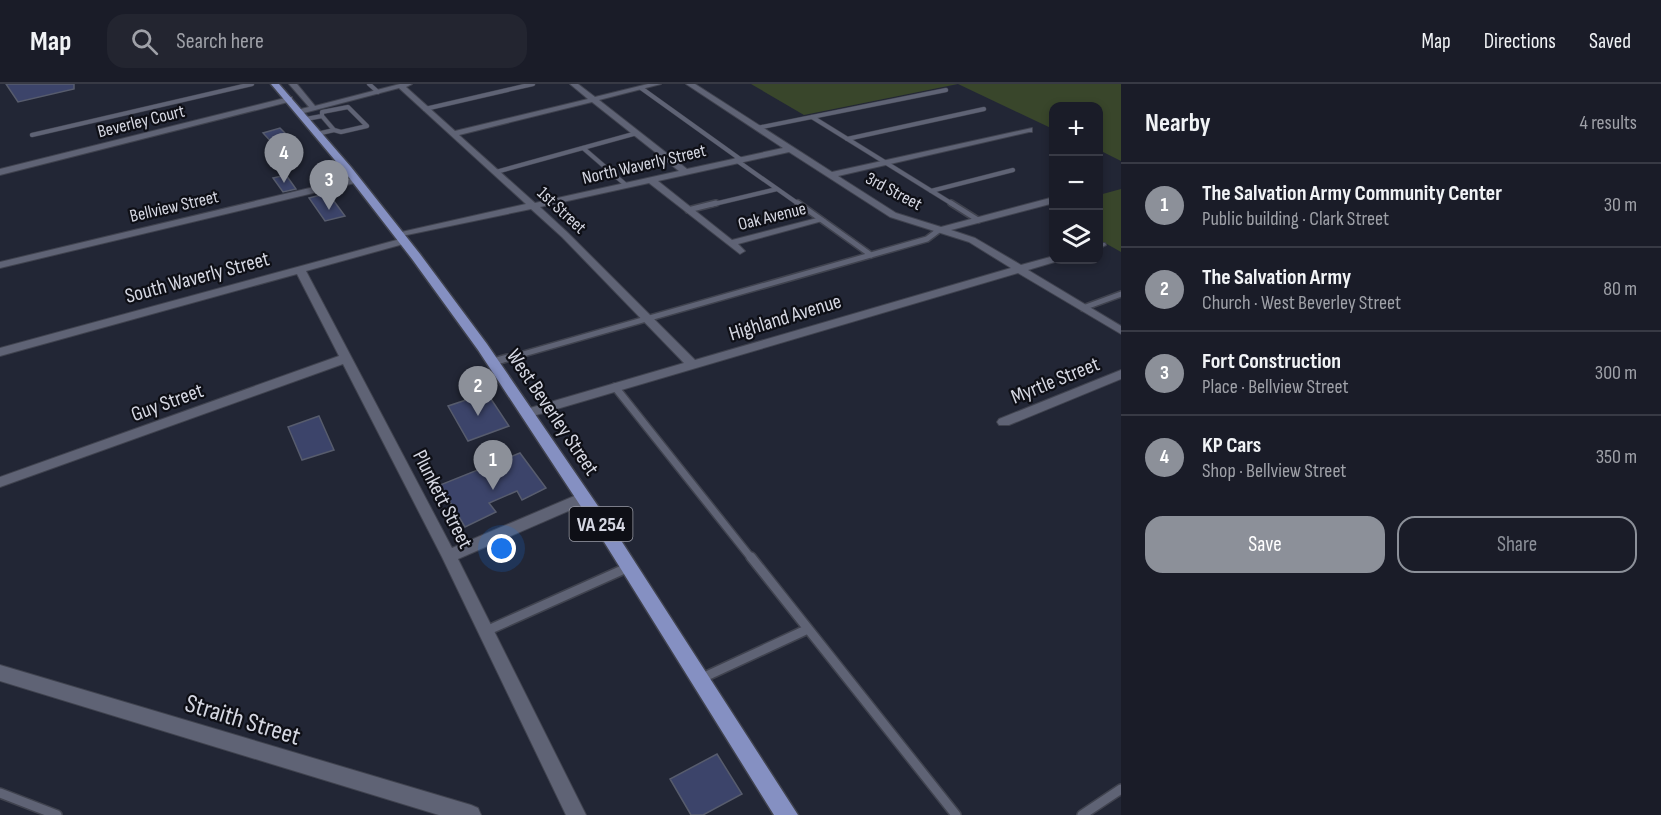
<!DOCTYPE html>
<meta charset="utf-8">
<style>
body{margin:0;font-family:"Sofia Sans Condensed",sans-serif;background:#232530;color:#f1f3f6}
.controls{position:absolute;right:18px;top:18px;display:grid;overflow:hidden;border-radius:12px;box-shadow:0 3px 9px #0003}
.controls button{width:54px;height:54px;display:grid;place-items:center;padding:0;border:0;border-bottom:2px solid #383a45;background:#1a1c28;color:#f1f3f6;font:30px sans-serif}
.you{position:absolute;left:502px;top:465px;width:21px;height:21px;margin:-15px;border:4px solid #fff;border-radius:50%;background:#1a73e8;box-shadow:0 0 0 9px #1a73e833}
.badge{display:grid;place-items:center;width:39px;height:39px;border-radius:50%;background:#8c9099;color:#fff;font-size:20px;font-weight:700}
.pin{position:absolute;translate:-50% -50px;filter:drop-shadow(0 2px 3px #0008)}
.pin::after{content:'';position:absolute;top:32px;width:21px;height:18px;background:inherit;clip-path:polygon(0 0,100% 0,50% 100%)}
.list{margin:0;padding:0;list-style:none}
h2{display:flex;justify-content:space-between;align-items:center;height:78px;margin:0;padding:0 24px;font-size:26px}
h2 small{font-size:20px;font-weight:400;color:#9fa1a8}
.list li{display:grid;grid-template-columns:39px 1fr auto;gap:18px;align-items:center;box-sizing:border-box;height:84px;padding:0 24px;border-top:2px solid #383a45}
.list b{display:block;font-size:22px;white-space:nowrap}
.list p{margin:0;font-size:20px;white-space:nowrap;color:#9fa1a8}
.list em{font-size:20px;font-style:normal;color:#9fa1a8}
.actions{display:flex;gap:12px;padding:18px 24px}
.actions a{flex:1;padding:14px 0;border:2px solid #8c9099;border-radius:18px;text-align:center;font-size:21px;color:#8c9099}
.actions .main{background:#8c9099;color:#fff}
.icon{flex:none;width:33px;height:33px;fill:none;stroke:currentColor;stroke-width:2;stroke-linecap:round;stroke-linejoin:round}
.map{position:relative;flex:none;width:1121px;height:731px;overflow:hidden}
header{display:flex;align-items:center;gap:36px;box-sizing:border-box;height:84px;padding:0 30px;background:#1a1c28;border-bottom:2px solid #383a45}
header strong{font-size:28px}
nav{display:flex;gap:33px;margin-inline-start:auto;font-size:21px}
.search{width:420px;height:54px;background:#232530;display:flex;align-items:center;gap:15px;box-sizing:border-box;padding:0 21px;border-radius:18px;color:#9fa1a8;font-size:22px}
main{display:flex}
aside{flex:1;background:#1a1c28}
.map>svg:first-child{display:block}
</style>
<header>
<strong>Map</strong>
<div class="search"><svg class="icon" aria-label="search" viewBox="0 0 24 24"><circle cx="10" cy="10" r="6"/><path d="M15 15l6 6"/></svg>Search here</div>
<nav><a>Map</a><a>Directions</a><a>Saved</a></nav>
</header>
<main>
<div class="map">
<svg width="1121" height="731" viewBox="0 0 1121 731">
<rect width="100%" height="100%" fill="#222635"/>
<path fill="#39462b" d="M751 0H1121V77L1099 66 1098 22H1054L1053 45 958 0 804 31Z
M1121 105V168L1098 155 1099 111Z"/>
<path fill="#3c446a" stroke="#575c6d" stroke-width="1.5" d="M6 0H74V5L18 18Z
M280 44 292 56 274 61 263 49Z
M286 91 296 105 283 108 273 94Z
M328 109 345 132 325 137 309 114Z
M487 309 509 342 468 357 448 322Z
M319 332 334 366 302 376 288 343Z
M520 369 546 404 522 416 517 407 489 419 496 428 465 443 440 401Z
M717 670 742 710 703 731H691L670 695Z"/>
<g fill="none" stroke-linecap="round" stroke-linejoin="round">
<defs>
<path id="lane-far3" d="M369 0 378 8
M641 4 740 75
M425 25 533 0
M322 32V28L348 23 367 42 341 48 334 46
M812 33 954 121
M306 35 322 32 334 46 317 50
M757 44 946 6
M32 51 252 0
M847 55 984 25
M583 64 626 101
M736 76 800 121
M496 88 637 49
M931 107 1013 86
M710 121 777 105"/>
<path id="lane-far2" d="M798 119 871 171
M951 119 978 136
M688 126 716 119
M1083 224 1121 210
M502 276 927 155 939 146"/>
<path id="lane-far1" d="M493 278 507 274
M615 303 752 475"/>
<path id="lane" d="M751 473 956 731
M486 547 629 483
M700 595 808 545
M0 709 57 731
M1082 731 1121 705"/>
<path id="street" d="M289 0H297L315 22 400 0H412L406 3 455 47 588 15 570 0H578L595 13 648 0H661L599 16 687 85 783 64 686 0H695L832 88 1032 44V48H1029L838 92 896 129 941 143 1054 113V119L951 146 975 154 1021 181 1054 172V176H1059L1058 177 1028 186 1121 242V250L1018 189 533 332H523L522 329 523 326 684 279 562 153 531 125 397 153V149L526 120 399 4 300 30 296 28 297 26 309 23ZM592 18 679 87 535 119 459 51ZM789 68 890 133 969 158 1011 184 695 276 568 149 540 123 649 99 740 170 745 167 738 160 826 136 821 133 732 156 658 97Z
M289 13H292V17L0 91V85Z
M356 93 359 94V98L0 184V178Z
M404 154 409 157 407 159 306 187 452 464 579 410H589L591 414 589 418 458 475 586 731H566L442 473 343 280 0 403V393L339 272 297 190 0 272V264Z
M1098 159H1105L1106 161 1098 165Z
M1121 286V295L1009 341H999L997 338 999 335Z
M0 581 471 721 478 724 481 731H439L0 597Z"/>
<path id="primary" d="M271 0H279L351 83 420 170 487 260 613 444 798 731H774L601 453 478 266 412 175 344 87Z"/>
</defs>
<use href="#lane-far3" stroke="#40434f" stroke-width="5"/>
<use href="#lane-far2" stroke="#40434f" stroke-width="8"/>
<use href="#lane-far1" stroke="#40434f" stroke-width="10"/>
<use href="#lane" stroke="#40434f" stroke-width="12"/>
<use href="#street" stroke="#40434f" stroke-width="2"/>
<use href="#primary" stroke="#40434f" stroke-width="3"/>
<use href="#lane-far3" stroke="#5f6375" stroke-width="4"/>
<use href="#lane-far2" stroke="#5f6375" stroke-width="5"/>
<use href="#lane-far1" stroke="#5f6375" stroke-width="7"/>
<use href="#lane" stroke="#5f6375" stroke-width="9"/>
<use href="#street" fill="#5f6375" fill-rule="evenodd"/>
<use href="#primary" fill="#8590c2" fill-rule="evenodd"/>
</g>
<g text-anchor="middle" stroke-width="4.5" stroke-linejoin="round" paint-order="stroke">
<g font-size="18" fill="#d5d7e2" stroke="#0e0f16">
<text transform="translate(141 37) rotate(-14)" y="6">Beverley Court</text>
<text transform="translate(644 80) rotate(-13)" y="6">North Waverly Street</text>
<text transform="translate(894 107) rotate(28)" y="6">3rd Street</text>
<text transform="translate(174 122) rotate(-13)" y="6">Bellview Street</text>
<text transform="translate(562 126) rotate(43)" y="6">1st Street</text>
<text transform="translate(772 132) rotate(-14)" y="6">Oak Avenue</text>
</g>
<rect fill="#0e0f16" stroke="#999ba5" stroke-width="1.5" x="569.5" y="423" width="63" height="34" rx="4.5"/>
<g font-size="20" font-weight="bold" fill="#d5d7e2">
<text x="601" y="447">VA 254</text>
</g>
<g font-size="21" fill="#d5d7e2" stroke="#0e0f16">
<text transform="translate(197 193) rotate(-15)" y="7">South Waverly Street</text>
<text transform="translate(785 233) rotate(-17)" y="7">Highland Avenue</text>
<text transform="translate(1055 296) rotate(-22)" y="7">Myrtle Street</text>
<text transform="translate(167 318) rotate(-20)" y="7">Guy Street</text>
<text transform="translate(553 328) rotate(56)" y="7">West Beverley Street</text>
<text transform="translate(443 415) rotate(63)" y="7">Plunkett Street</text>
</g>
<g font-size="26" fill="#d5d7e2" stroke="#0e0f16">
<text transform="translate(243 635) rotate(17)" y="9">Straith Street</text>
</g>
</g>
</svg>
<div class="controls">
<button>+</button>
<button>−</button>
<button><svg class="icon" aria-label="layers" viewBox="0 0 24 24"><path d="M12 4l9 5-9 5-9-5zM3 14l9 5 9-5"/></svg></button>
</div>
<div class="you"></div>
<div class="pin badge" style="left:493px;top:406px">1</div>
<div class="pin badge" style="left:478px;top:332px">2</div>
<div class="pin badge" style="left:329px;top:126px">3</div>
<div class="pin badge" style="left:284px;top:99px">4</div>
</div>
<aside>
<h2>Nearby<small>4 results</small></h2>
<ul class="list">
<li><span class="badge">1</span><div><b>The Salvation Army Community Center</b><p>Public building · Clark Street</p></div><em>30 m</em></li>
<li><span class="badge">2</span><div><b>The Salvation Army</b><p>Church · West Beverley Street</p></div><em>80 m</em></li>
<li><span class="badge">3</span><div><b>Fort Construction</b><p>Place · Bellview Street</p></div><em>300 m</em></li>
<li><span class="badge">4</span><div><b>KP Cars</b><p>Shop · Bellview Street</p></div><em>350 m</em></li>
</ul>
<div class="actions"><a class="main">Save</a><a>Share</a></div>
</aside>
</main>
